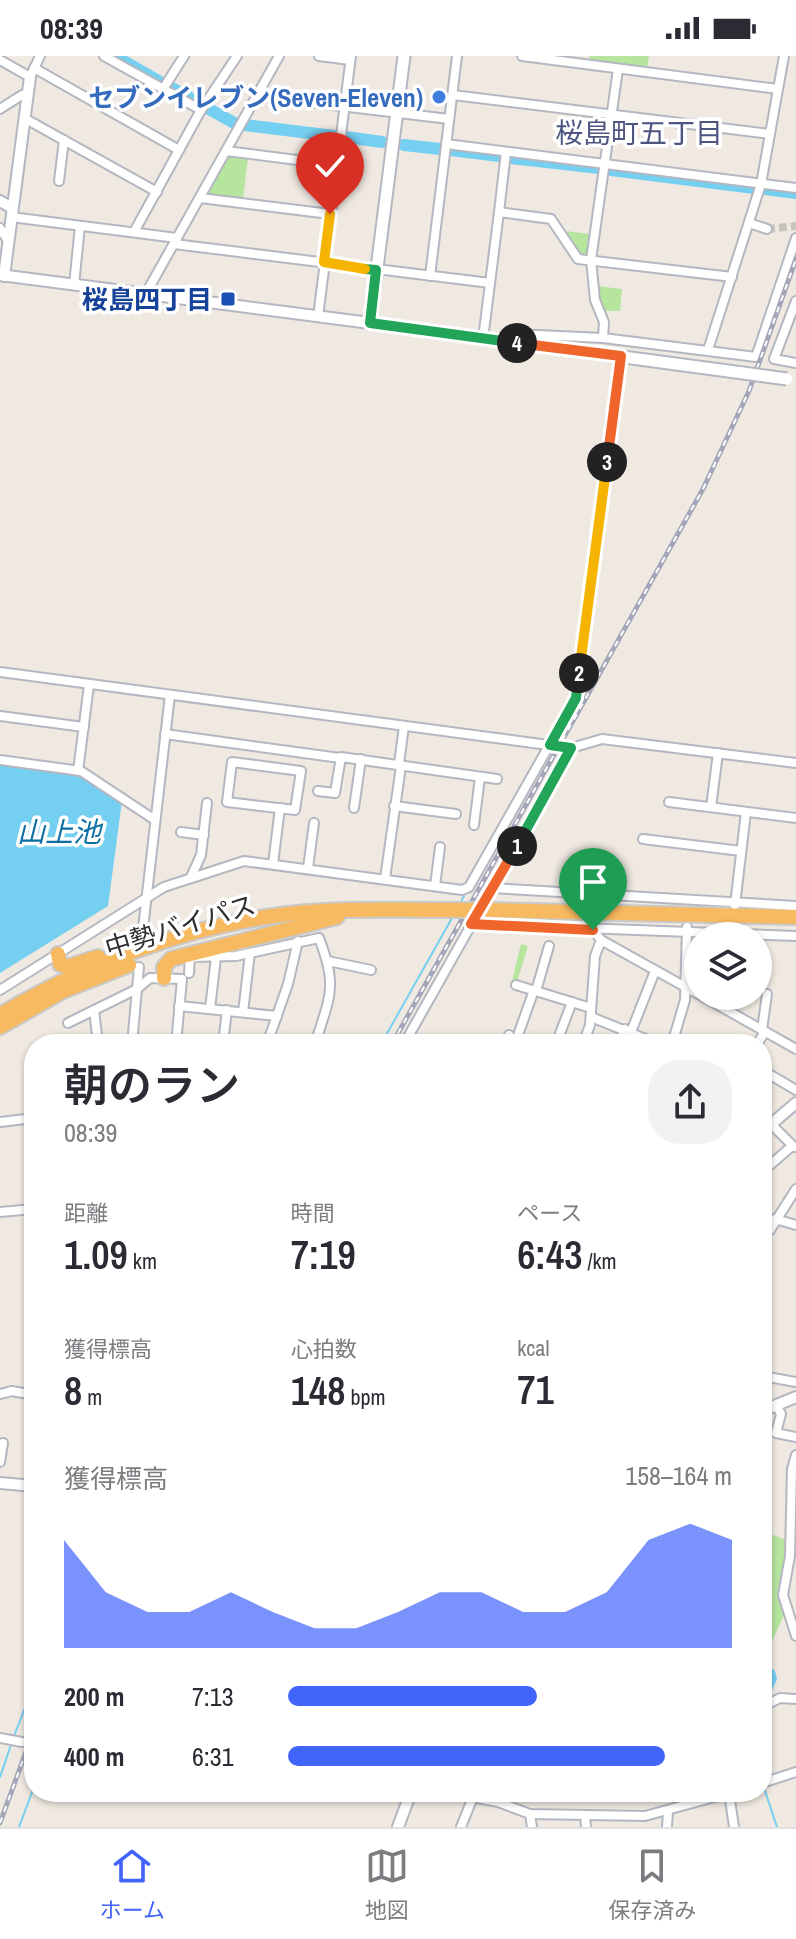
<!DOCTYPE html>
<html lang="ja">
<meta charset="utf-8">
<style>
:root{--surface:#fff;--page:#f2f2f3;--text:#2b2b33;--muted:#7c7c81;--line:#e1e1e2;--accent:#4264fb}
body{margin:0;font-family:"Archivo Narrow","Noto Sans JP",sans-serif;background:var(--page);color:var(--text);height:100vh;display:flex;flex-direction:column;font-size:30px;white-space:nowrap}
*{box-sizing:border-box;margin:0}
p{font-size:26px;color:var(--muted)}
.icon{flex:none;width:44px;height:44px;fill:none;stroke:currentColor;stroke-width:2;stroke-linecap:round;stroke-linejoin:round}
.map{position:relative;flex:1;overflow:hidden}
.panel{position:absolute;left:24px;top:978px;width:748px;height:768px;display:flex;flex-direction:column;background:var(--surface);border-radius:32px;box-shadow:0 2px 6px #0004}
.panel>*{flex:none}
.tools{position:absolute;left:684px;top:866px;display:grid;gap:16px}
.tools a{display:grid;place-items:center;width:88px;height:88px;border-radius:50%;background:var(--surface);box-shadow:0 2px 6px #0004;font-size:40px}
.pin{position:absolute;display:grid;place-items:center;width:68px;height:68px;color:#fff;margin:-82px -34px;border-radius:50% 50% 50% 0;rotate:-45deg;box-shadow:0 0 8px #0007}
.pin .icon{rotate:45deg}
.km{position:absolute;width:40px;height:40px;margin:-20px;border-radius:50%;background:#222;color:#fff;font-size:22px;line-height:40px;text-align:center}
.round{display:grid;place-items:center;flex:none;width:84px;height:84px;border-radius:32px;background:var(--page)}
.headline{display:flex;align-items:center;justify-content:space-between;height:136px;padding:0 40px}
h1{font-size:44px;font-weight:600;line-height:60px}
.figures{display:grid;grid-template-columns:repeat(3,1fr);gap:12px;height:136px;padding:8px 40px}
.figures div{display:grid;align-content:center}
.figures b{font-size:40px;font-weight:600}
.figures small{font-size:22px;font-weight:400}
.figures p{font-size:22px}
.chart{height:224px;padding:16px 40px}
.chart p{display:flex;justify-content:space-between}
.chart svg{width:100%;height:144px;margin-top:8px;fill:var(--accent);opacity:.7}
ul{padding:0 40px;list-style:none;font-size:26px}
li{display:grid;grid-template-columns:128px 96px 1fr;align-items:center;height:60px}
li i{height:20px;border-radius:10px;background:var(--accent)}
.status{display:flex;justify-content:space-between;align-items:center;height:56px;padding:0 40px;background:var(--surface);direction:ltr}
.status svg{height:22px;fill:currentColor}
.tab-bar{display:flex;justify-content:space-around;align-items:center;height:112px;border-top:2px solid var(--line);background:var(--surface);font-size:22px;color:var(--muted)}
.tab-bar a{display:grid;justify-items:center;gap:4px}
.tab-bar .on{color:var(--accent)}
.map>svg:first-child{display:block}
.green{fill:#b6e59e}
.water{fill:#75cff0}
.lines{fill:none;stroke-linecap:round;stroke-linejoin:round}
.stream{stroke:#75cff0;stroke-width:2}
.river{stroke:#75cff0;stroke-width:12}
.minor-tunnel{stroke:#c8c4bd;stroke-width:8;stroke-dasharray:8 4;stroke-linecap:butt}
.minor-casing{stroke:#b4b7c1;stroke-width:12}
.tertiary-casing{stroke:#b4b7c1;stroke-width:14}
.secondary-casing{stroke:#b4b7c1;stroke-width:15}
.trunk-casing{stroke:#c9c9c9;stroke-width:18}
.minor{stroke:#fff;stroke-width:8}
.tertiary{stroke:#fff;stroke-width:10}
.secondary{stroke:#fff;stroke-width:11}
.trunk{stroke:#f8ba60;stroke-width:14}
.rail-casing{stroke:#a3a6b8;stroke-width:5}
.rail{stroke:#fff;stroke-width:2;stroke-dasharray:6;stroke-linecap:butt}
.secondary-bridge-casing{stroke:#b4b7c1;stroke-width:15;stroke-linecap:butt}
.trunk-bridge-casing{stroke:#c9c9c9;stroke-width:18;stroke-linecap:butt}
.secondary-bridge{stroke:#fff;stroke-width:11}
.trunk-bridge{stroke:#f8ba60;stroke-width:14}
.split-1-casing{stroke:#fff;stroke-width:16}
.split-2-casing{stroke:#fff;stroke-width:16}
.split-3-casing{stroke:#fff;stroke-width:16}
.split-4-casing{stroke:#fff;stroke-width:16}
.split-5-casing{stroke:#fff;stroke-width:16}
.split-6-casing{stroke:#fff;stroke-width:16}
.split-1{stroke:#f0652b;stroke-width:10}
.split-2{stroke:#22a559;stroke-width:10}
.split-3{stroke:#f5b400;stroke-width:10}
.split-4{stroke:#f0652b;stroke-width:10}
.split-5{stroke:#22a559;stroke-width:10}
.split-6{stroke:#f5b400;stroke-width:10}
.shop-dot{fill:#3f7fe0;stroke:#fff;stroke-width:3}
.transit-dot{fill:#1a4fb4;stroke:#fff;stroke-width:3}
.labels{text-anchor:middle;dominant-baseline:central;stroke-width:7;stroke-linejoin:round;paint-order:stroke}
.shop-label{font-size:26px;font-weight:bold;fill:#366cbe;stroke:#fff;text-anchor:end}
.transit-label{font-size:26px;font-weight:bold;fill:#164399;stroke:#fff;text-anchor:end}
.street-label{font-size:26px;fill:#2e2e2e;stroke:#fff}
.neighbourhood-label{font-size:28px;fill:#4d5680;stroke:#fff}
.water-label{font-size:28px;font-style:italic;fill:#0d6fa3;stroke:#fff}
</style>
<div class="status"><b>08:39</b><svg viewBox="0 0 49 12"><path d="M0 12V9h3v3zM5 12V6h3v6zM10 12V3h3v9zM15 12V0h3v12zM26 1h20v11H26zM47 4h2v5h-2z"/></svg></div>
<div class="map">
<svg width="796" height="1771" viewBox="0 0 796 1771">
<rect width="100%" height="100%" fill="#efe9e1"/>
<g class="green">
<path d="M590,0H649L647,13L589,6Z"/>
<path d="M227,99L248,101L243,144L206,139Z"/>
<path d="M565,175L591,178L586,200L573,195Z"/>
<path d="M596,230L622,233L620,255H604Z"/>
<path d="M521,888L528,890L517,926L512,925Z"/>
<path d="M762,1475L784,1483L789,1490L785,1557L766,1598L762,1599Z"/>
</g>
<g class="water">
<path d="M0,708L81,719L122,745L108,850L0,917Z"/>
<path d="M762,1603L775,1615L777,1623L770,1639L762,1640Z"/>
</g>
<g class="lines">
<g class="stream">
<path d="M459,849L464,840"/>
<path d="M381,988L452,862"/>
<path d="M14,1680L34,1629"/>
<path d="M0,1721L12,1686"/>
<path d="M764,1732L777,1771"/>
<path d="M19,1771L34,1731"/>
</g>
<g class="river">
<path d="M115,0L160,26"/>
<path d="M170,31L199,47"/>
<path d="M209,53L236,68"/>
<path d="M245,69L334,80"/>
<path d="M346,81L382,86"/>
<path d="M404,89L440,93"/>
<path d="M451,94L499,100"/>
<path d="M511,102L599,112"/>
<path d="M611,114L754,132"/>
<path d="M765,133L796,137"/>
</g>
<g class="minor-tunnel">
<path d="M767,173L796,170"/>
<path d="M22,1686L34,1688"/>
</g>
<g class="minor-casing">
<g id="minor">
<path d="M104,0L201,54"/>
<path d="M319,0L350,4"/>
<path d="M522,0L778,33"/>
<path d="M0,4L30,21L40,0"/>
<path d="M34,12L179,94"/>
<path d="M163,33L184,0"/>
<path d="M453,39L770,78"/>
<path d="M257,40L449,63"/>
<path d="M0,53L22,39"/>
<path d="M24,62L157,136"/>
<path d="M446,88L796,132"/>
<path d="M226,95L336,109"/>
<path d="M59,125L64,84"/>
<path d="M200,142L330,158"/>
<path d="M499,156L506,96"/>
<path d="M11,161L177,182"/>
<path d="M749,167L767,173"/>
<path d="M0,172L8,185"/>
<path d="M134,176L201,54L237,0"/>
<path d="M174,188L490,227"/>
<path d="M430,220L457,0"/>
<path d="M74,229L80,170"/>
<path d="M145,239L279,0"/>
<path d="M796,245L774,303L796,307"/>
<path d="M318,261L351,0"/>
<path d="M603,282L604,266L595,244L591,204L618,13"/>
<path d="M483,283L499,156L551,163L578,203L732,221"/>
<path d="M507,286L515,278L603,282L756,301L796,182"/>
<path d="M708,294L761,128L784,0"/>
<path d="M0,616L571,692L602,683L796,707"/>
<path d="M0,660L84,671"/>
<path d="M165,678L340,702"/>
<path d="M0,704L81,715L155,764"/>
<path d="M232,706L301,715L295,754L227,746Z"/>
<path d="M399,708L404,670"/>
<path d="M78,715L89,629"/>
<path d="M318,735L335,737L341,701L497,723"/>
<path d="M669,746L796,762"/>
<path d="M394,750L456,758"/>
<path d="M711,751L718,697"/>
<path d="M354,752L361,703"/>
<path d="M474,769L480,721"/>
<path d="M181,776L204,779"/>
<path d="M643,783L741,795"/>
<path d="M273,808L280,752"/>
<path d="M308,812L314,767"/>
<path d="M191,821L201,799L207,747"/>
<path d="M385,823L401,710"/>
<path d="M435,830L440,791"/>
<path d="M492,832L796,850"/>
<path d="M735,849L746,756"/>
<path d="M471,868L796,880"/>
<path d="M593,874L601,884L698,938"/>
<path d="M142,881L170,639"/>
<path d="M328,905L371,914"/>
<path d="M189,917L190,901L236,900L319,882C338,931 330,940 315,988"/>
<path d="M516,929L591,952"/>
<path d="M0,934L164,831L244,805L462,834L469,831L576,642L621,300"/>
<path d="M536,935L549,890"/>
<path d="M702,940L796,993"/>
<path d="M179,950L277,960"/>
<path d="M210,953L216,901"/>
<path d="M94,954L98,988"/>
<path d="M243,956L250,897"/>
<path d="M591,961L658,988"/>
<path d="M68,967L137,933L150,922L182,923L176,988"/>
<path d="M762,974L767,938"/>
<path d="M631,976L655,915"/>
<path d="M673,981L693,988"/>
<path d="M517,982L534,934"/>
<path d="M132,988L139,911"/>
<path d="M223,988L227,954"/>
<path d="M267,988L288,928L298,885"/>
<path d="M404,988L571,692"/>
<path d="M507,988L509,979"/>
<path d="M556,988L572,946"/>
<path d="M583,988L590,969L595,900L601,884"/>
<path d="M619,988L625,973"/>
<path d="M672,988L685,944L687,871"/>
<path d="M757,988L765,976"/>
<path d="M762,1014L796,1034"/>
<path d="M0,1066L34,1062"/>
<path d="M772,1069L794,1091"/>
<path d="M762,1116L792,1090"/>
<path d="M0,1156L34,1153"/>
<path d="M775,1163L796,1169"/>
<path d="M762,1175L770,1174L796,1133"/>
<path d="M762,1320L796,1326"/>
<path d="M0,1338L12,1335L34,1339"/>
<path d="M776,1349L781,1358L776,1377L796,1381"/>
<path d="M796,1399L792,1413L790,1500L783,1539L796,1580"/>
<path d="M0,1406L3,1387"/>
<path d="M762,1651L780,1642L796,1643"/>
<path d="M0,1682L22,1686"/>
<path d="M762,1727L796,1716"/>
<path d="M446,1736L498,1746L530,1758L645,1760L733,1736"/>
<path d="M729,1737L734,1771"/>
<path d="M530,1758L532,1771"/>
<path d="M585,1759L586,1771"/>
<path d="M461,1771L473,1741"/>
<path d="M667,1771L668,1755"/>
</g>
</g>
<g class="tertiary-casing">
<g id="tertiary">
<path d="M0,145L12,152"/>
<path d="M0,219L370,267"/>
<path d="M4,220L30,21"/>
<path d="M762,1076L796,1047"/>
<path d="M762,1355L796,1341"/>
<path d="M0,1427L34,1430"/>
<path d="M398,1771L411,1736"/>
</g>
</g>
<g class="secondary-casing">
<path id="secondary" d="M404,0L370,267L743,317"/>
</g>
<g class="trunk-casing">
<g id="trunk">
<path d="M488,854L796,861"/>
<path d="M58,898L60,908L67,911L98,901"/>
<path d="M164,922V911L171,903L337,861"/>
<path d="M0,959C87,907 187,870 288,858C337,852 387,854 436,854"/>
<path d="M0,971L63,935L129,909"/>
</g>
</g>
<use href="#minor" class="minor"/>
<use href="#tertiary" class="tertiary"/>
<use href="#secondary" class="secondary"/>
<use href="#trunk" class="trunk"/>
<g class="rail-casing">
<g id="rail">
<path d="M392,988L703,433L749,335L796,203"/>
<path d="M0,1767L34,1674"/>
</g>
</g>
<use href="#rail" class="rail"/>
<g class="secondary-bridge-casing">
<path id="secondary-bridge" d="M743,317L787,323"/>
</g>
<g class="trunk-bridge-casing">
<path id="trunk-bridge" d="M436,854H488"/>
</g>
<use href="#secondary-bridge" class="secondary-bridge"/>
<use href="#trunk-bridge" class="trunk-bridge"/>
</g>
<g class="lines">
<g class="split-1-casing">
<path id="split-1" d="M517,790L471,868L593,874"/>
</g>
<g class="split-2-casing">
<path id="split-2" d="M517,790L571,692L550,689L576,642L579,617"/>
</g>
<g class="split-3-casing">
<path id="split-3" d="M579,617L607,406"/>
</g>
<g class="split-4-casing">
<path id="split-4" d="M517,287L621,300L607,406"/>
</g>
<g class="split-5-casing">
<path id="split-5" d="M365,213L376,214L370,267L517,287"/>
</g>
<g class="split-6-casing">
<path id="split-6" d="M330,158L324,206L365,213"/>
</g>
<use href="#split-1" class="split-1"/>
<use href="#split-2" class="split-2"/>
<use href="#split-3" class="split-3"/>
<use href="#split-4" class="split-4"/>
<use href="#split-5" class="split-5"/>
<use href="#split-6" class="split-6"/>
</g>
<circle class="shop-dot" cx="439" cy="41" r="8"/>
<rect class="transit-dot" x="220" y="235" width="16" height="16" rx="4"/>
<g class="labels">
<g class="shop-label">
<text x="423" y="41">セブンイレブン(Seven-Eleven)</text>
</g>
<g class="transit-label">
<text x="212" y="243">桜島四丁目</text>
</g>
<g class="street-label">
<text transform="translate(180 870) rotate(-17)">中勢バイパス</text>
</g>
<g class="neighbourhood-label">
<text x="639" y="77">桜島町五丁目</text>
</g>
<g class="water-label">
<text x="59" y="776">山上池</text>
</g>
</g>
</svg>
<div class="tools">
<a><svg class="icon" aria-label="layers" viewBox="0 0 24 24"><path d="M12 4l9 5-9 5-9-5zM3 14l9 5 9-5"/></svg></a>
</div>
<div class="pin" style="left:593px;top:874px;background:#1e9e55"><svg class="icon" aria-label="arrive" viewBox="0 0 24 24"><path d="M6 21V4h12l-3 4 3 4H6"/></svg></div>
<div class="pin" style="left:330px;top:158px;background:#d93025"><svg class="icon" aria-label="check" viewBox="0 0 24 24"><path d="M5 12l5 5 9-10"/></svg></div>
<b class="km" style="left:517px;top:790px">1</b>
<b class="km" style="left:579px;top:617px">2</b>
<b class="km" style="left:607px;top:406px">3</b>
<b class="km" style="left:517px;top:287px">4</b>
<section class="panel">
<div class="headline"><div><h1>朝のラン</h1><p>08:39</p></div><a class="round"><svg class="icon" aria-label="share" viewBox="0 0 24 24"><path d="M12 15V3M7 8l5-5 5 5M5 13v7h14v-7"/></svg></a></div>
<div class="figures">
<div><p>距離</p><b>1.09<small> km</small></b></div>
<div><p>時間</p><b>7:19</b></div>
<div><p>ペース</p><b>6:43<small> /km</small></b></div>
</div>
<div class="figures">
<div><p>獲得標高</p><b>8<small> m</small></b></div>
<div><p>心拍数</p><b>148<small> bpm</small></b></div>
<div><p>kcal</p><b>71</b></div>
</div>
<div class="chart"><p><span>獲得標高</span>158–164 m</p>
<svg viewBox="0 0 160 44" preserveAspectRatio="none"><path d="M0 44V11L10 27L20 33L30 33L40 27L50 33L60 38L70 38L80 33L90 27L100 27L110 33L120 33L130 27L140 11L150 6L160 11V44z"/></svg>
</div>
<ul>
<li><b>200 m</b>7:13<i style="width:56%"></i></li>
<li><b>400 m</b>6:31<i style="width:85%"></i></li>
</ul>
</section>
</div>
<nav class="tab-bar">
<a class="on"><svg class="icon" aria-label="home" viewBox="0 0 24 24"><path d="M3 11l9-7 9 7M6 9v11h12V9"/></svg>ホーム</a>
<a><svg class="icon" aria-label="map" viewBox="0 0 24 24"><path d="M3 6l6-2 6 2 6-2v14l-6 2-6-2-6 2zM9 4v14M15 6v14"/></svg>地図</a>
<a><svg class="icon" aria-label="saved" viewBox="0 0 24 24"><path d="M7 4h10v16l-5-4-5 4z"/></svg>保存済み</a>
</nav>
